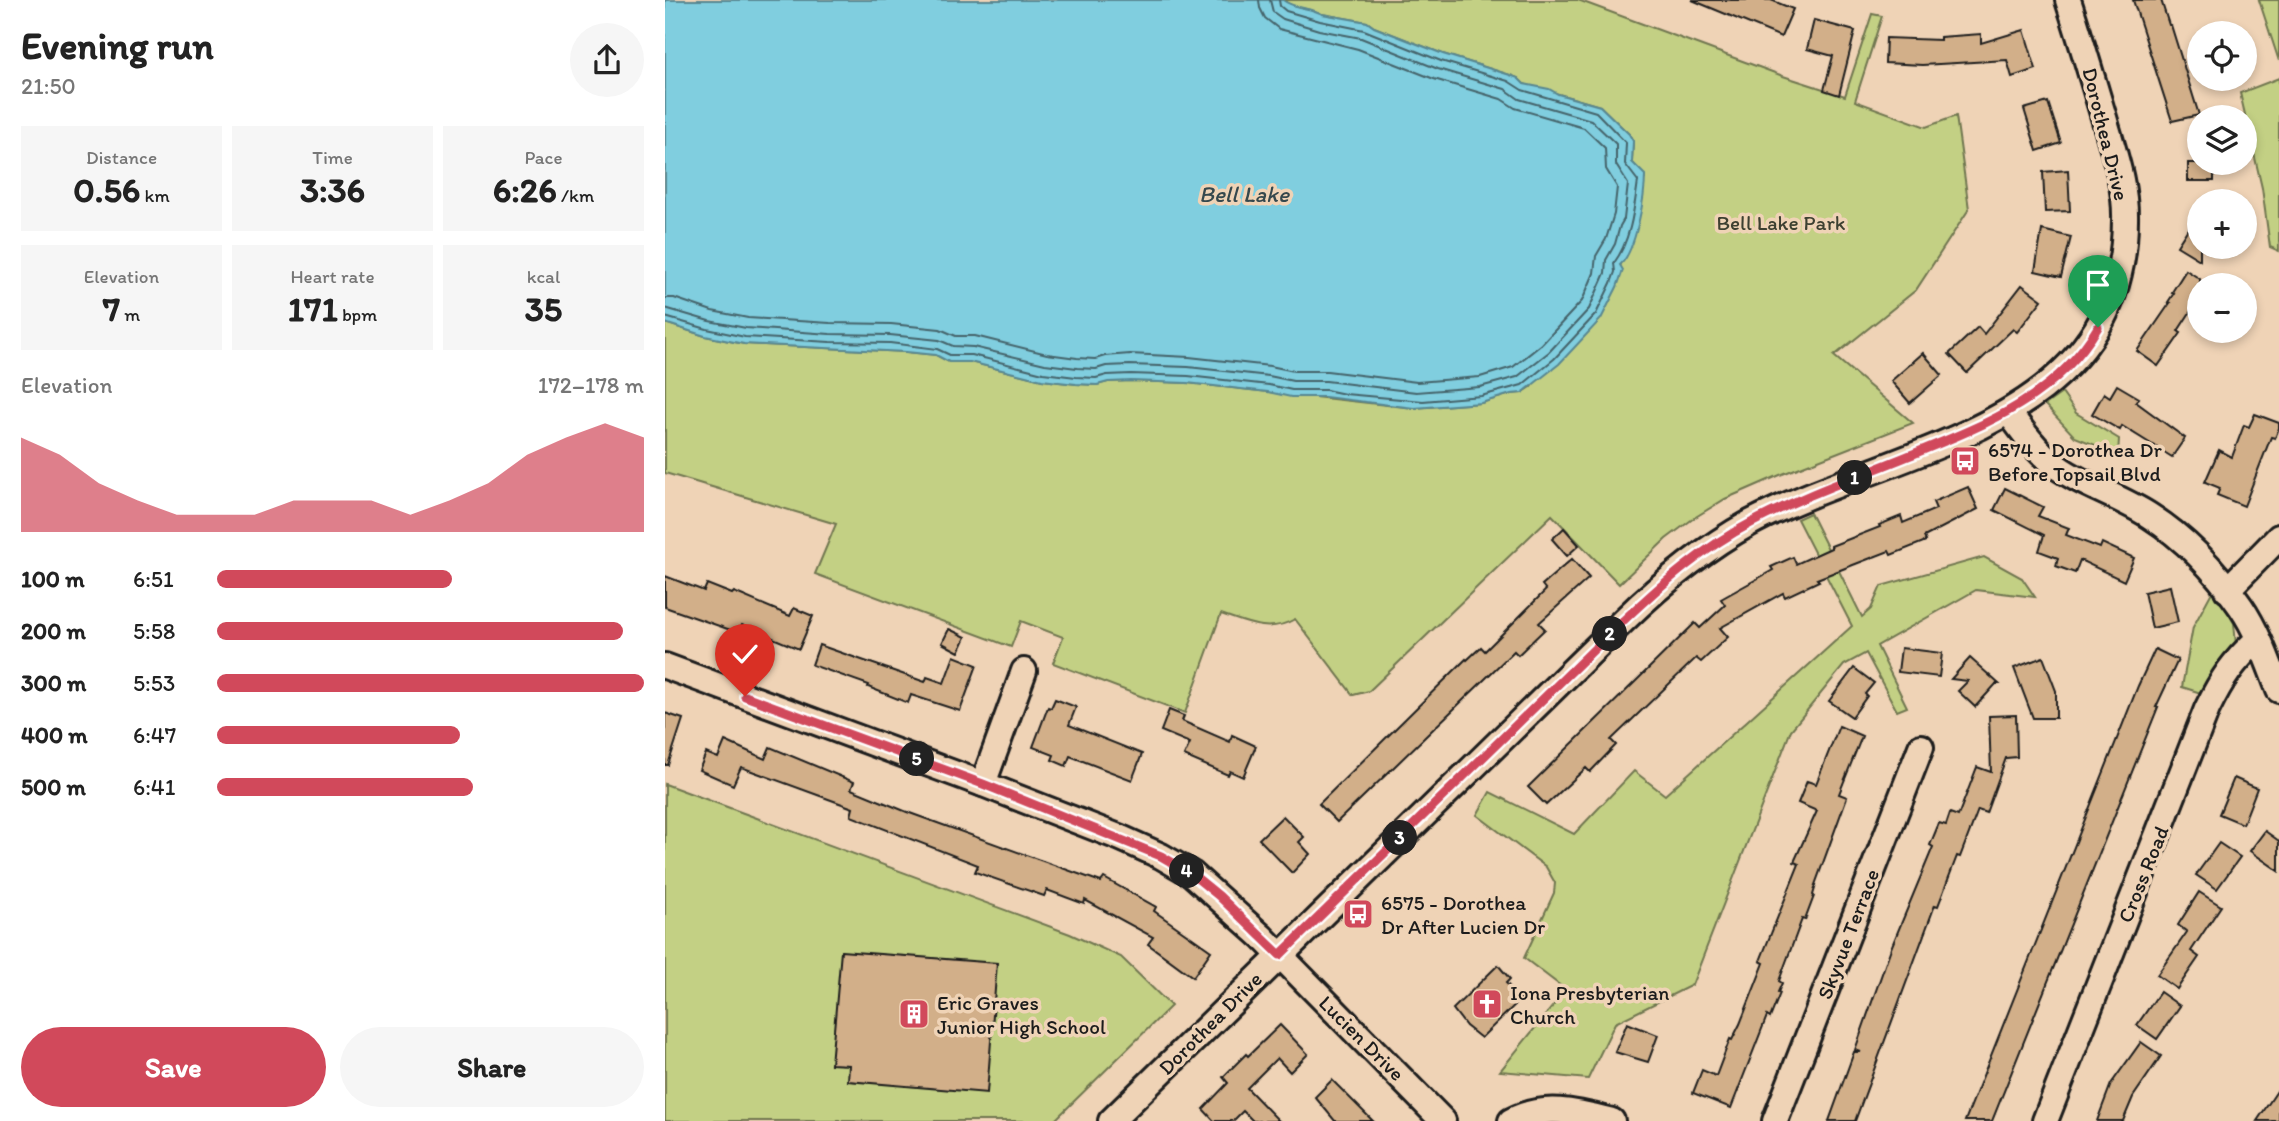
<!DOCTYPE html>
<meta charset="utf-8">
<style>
:root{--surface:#fff;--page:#f6f6f6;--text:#222;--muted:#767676;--accent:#d1495b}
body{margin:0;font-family:Itim,sans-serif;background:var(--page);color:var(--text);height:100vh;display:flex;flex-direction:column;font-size:26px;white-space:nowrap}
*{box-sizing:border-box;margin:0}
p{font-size:23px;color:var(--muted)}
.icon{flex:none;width:38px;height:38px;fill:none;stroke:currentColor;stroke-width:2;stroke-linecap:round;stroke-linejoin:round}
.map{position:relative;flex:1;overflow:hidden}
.panel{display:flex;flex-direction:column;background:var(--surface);width:665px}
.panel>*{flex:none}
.tools{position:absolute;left:1522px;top:21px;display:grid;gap:14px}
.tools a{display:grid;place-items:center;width:70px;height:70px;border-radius:50%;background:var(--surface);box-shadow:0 4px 10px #0003;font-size:35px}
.pin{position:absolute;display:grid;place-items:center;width:60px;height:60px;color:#fff;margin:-72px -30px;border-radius:50% 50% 50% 0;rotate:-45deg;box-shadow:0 0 7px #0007}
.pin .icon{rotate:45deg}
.km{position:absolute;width:35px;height:35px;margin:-18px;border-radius:50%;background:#222;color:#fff;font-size:19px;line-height:35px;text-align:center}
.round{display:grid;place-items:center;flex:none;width:74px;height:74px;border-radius:37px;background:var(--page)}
.overview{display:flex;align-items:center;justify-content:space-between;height:119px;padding:0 21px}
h1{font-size:38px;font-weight:700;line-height:52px}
.metrics{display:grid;grid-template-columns:repeat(3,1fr);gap:10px;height:119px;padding:7px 21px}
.metrics div{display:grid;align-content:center;border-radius:0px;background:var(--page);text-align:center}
.metrics b{font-size:35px;font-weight:700}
.metrics small{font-size:19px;font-weight:400}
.metrics p{font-size:19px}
.chart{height:196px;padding:14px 21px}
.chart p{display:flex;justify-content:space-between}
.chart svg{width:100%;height:126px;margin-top:7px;fill:var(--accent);opacity:.7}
.primary-button{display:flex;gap:14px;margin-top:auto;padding:14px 21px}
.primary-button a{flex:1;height:80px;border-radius:42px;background:var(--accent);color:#fff;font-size:28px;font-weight:700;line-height:80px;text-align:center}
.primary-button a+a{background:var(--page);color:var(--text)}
ul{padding:0 21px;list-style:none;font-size:23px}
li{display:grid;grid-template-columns:112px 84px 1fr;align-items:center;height:52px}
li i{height:18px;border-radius:9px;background:var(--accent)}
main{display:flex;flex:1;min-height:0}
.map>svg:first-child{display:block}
.green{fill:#c3d084;stroke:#707650;stroke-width:2}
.water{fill:#80cedf;stroke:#588791;stroke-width:2}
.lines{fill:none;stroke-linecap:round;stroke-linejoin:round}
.shore{stroke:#44636a;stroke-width:2}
.building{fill:#d2af89;stroke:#1c1c1c;stroke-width:2}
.minor-casing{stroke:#1c1c1c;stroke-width:30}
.minor{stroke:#efd3b6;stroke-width:24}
.route-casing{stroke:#fff;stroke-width:14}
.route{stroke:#d1495b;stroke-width:9}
.labels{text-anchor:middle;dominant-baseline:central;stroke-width:7;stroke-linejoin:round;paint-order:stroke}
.street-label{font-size:21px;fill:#1c1c1c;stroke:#efd3b6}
.park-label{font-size:21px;fill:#3d4031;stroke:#efd3b6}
.poi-label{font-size:21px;fill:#1c1c1c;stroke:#efd3b6;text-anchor:start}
.water-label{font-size:23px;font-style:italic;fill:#35484d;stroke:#efd3b6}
</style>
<main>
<section class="panel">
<div class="overview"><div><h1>Evening run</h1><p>21:50</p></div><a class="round"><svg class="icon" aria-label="share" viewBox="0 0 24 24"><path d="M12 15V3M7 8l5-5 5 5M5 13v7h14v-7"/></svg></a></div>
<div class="metrics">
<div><p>Distance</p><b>0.56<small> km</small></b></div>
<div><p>Time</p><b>3:36</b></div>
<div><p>Pace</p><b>6:26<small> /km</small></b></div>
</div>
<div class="metrics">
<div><p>Elevation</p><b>7<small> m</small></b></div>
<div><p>Heart rate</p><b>171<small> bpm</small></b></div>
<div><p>kcal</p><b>35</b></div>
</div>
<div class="chart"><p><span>Elevation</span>172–178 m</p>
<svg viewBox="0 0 160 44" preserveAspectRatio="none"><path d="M0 44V11L10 17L20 27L30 33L40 38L50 38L60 38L70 33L80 33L90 33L100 38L110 33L120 27L130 17L140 11L150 6L160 11V44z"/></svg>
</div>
<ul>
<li><b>100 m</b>6:51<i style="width:55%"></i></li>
<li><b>200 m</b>5:58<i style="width:95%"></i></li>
<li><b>300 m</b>5:53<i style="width:100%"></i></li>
<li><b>400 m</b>6:47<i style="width:57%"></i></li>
<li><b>500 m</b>6:41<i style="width:60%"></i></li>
</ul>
<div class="primary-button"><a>Save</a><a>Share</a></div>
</section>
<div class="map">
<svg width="1614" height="1121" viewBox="0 0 1614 1121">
<rect width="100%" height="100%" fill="#efd3b6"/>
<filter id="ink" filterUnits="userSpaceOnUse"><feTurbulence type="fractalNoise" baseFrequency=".0143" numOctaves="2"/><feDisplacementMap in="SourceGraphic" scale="14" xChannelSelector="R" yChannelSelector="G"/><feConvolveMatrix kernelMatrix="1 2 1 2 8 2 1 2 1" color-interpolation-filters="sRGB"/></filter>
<g filter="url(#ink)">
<g class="green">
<path d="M618,0H913L1118,76L1180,96L1207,14L1217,16L1190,101L1261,127L1291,116L1304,209L1251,290L1169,356L1248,423L1115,475L1060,499L1029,518L1001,539L954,584L887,515L704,691L688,695L630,619C604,634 582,623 556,614L520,713L388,663L398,637L356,621L346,647L150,574L171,524L0,473V323L40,336L79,344L241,352L271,355L284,362H305L377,380L411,384L432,385L443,382L466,381L522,383L749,408L816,403L846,394L857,393L866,387L955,267L980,177L967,162L968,141L964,134L935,106L859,84L853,78L845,75L778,54L709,27L702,22L657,14C645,7 629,10 618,0Z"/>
<path d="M1594,0H1614V61Z"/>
<path d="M1614,78V251L1605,247L1597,188L1575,93Z"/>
<path d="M1397,393L1411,413L1454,439L1453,454L1410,437L1380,405Z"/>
<path d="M1145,513L1197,617L1206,609L1216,586L1319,557L1357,578L1370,597L1311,590L1212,646L1242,707L1232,711L1201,653L1179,665L1126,730L1027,985L950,1023L923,1079L835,1071L901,990L859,958L889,893L890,883L881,867L812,815L825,792L909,834L969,771L1000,795L1187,626L1132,519Z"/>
<path d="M1549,588L1569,623L1571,645L1536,693L1517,687L1528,627Z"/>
<path d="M0,784L405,934L456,957L506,1006L389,1121H0Z"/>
</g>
<path class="water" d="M0,0H618C629,9 645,7 657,14L702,22L709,27L778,54L845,75L853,78L859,84L884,89L893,94L935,106L964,134L968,141L967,162L980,175C980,196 971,251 955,265L958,270L952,287L936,319L894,364L861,390L857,393L846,394L816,403L749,408L660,397H626L603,392L522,383L466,381L443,382L432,385L411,384L377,380L305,362H284L271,355L241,352L79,344L40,336L0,323Z"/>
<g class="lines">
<g class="shore">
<path d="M0,298H9L47,311L83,318L165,323L226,324L275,329L291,336H310L382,354L412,358L430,359L440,356L465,354L524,357L605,366L629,371H662L752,382L815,377L848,367L877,344L917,301L929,273L931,256L941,239L949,214L952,187L941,169L940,148L919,128L850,108L836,99L769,79L693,49L614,29L600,18L595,8L594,0"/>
<path d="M0,308L44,321L81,328L165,334L225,335L274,340L288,346L308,347L380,364L412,368L431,369L441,366L465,365L523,367L604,376L628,381H661L751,392L815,387L852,377L884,352L924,309L940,273L941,260L950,244L955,226L959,219L963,184L951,165V144L926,120L854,99L840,89L773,69L696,38L654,30L618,19L608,12L605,0"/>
<path d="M0,317L42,329L80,337L165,342L225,343L272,349L285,355H307L378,373L411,377L431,378L442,375L466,374L523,376L604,385L627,390H661L680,394L758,401L816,396L857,385L889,359L931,314L946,283L950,272L949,263C966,240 969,209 973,181L960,164L961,143L931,112L857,90L843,81L776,61L699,30L655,21L621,11L615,6L614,0"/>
</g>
</g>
<g class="building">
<path d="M1027,0H1106L1128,9L1116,37Z"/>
<path d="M1468,0H1496L1504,25H1506L1534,115L1507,121Z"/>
<path d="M1149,20L1190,31L1174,95L1159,90L1168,56L1142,49Z"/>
<path d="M1359,30L1371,69L1347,77L1342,60L1257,65L1220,63L1221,38L1275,40V37L1316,34V43Z"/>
<path d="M1383,102L1396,143L1372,151L1359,109Z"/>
<rect x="1523" y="163" width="26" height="18"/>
<path d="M1403,170L1405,211L1380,212L1378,172Z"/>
<path d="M1535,210V260L1512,246Z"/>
<path d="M1377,230L1406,237L1396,277L1370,271Z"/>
<path d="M1521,270L1535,279V297L1513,331L1516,333L1493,366L1472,351L1505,303L1503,302L1509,293L1507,292Z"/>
<path d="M1357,285L1377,300L1352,332L1348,329L1302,373L1284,354L1313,327L1319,334Z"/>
<path d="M1258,353L1277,375L1245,403L1226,381Z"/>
<path d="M1452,385L1474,398L1471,402L1520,438L1507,457L1457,426L1455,430L1427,414L1439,393L1445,397Z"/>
<path d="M1590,414L1614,423V428L1610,438L1606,437L1579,506L1552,495L1555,488L1540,482L1554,450L1567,457L1579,425L1584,427Z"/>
<path d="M1303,487L1313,509L1259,537L1261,541L1226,555L1224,551L1152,579L1154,581L1120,597L1118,593L1055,628L1063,637L1036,662L1031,658L946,740L951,745L925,772L921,768L881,805L863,787L1030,623L1035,628L1060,605L1056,599L1108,570L1106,567L1128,557L1131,564L1166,548V546L1215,527L1214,525L1236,516L1238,523L1271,509L1268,502Z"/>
<path d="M1340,488L1378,507L1373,516L1404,528L1401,535L1435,548L1437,543L1469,558L1459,581L1415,560L1410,573L1391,566L1393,558L1374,551L1379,535L1329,510Z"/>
<path d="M899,528L914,545L902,556L887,539Z"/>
<path d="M907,559L924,578L874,623L880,629L853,655L849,651L672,822L654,804L801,659L802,660L816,647L820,651L881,590L877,585Z"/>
<path d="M0,576L39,591L42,584L67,594L69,592L125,616L129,608L148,616L134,649L77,625L74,633L0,607Z"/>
<path d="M1505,586L1513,622L1487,628L1479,592Z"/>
<path d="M284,629L301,637L294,652L277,643Z"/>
<path d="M154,645L260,682L262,677L279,683L289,656L312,665L295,711L246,695L243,703L203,687L204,685L147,665Z"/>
<path d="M1236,648L1277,653L1274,677L1233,672Z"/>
<path d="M1490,649L1513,660L1491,707H1493L1327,1121H1300L1473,686Z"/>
<path d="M1378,657L1391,691V718H1368L1349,668Z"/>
<path d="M1305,658L1334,684H1331L1310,707L1293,691L1303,681L1286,679Z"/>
<path d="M1189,668L1209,683L1200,694L1202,696L1187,717L1164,701Z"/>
<path d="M390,699L411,707L404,725L477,754L467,780L405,756L401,766L387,760L389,755L368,747L383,707L386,708Z"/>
<path d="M504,710L519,716L517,721L565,742L567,735L591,746L578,777L565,771L563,775L519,756L525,743L496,731Z"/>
<path d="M0,713L18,719L3,765H0Z"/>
<path d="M1351,715L1352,757L1341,758L1321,813L1313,810L1295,857L1292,856L1273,906L1270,905L1190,1121H1164L1189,1052H1196L1190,1050L1226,948L1268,847L1265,845L1274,823L1281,825L1285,813L1293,816L1312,767L1326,772L1324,716Z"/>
<path d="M1174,726L1197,736L1174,794L1182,797L1150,885H1151L1148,895L1149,896L1140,920L1137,919L1114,981L1117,983L1113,992L1115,993L1105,1018L1102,1016L1066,1108L1028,1093L1037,1070L1051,1076L1065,1039L1067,1040L1075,1024L1099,963L1095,961L1134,864L1129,862L1152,811L1133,803L1142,781L1151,784Z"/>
<path d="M60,741L100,759L105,747L189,782L186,789L242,812L436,882L439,878L491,907L489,911L546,951L528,977L483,944L488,937L420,900L419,904L382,890L379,896L310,872L313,865L186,816L188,808L76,767L68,785L34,770L41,753L53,758Z"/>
<path d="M1569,778L1592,788L1578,824L1554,814Z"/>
<path d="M618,816L639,837L634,842L645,854L627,873L594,839Z"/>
<path d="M1600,831L1614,841V871L1585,851Z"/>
<path d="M1554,843L1575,857L1552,889L1531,875Z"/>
<path d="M1534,892L1556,906L1526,951L1534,957L1512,989L1492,975L1522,932L1513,925Z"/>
<path d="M176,951L332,963L322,1093L183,1081L184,1065L166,1064Z"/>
<path d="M833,965L845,979L841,983L856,999L816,1038L801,1026L788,1009Z"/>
<path d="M1495,992L1515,1006L1492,1039L1472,1025Z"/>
<path d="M962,1023L993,1035L983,1062L950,1052Z"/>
<path d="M615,1025L643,1054L625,1072L612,1058L582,1088L614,1121H588L578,1111L568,1121H549L538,1109L563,1083L558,1077L581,1054L583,1056Z"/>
<path d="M1476,1042L1496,1056L1468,1097L1458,1121H1432L1446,1084Z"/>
<path d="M667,1080L708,1121H670L650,1097Z"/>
<path d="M1614,1088V1121H1592Z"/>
</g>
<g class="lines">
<g class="minor-casing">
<g id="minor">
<path d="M1344,413C1357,430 1369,448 1386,462C1411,483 1455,496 1485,516C1521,539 1551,571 1576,607C1593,632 1603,662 1614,690"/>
<path d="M1562,590L1614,537"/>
<path d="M0,666L318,784L456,838L496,856L527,874L597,937L778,1121"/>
<path d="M318,784L359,671"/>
<path d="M446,1121L959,620C997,583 1038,549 1085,523C1227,447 1459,429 1460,220C1461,186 1449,153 1440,121C1428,81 1416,40 1403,0"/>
<path d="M846,1121C879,1103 912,1112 947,1121"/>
<path d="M1110,1121L1256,747"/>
<path d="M1380,1121L1542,709C1557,678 1568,662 1593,639"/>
</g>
</g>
<use href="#minor" class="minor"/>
</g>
</g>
<g class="lines" filter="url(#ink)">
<g class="route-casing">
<path id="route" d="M80,696L318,784L496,856L527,874L554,896L615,955L959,620C998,583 1038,548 1086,523C1139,495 1197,475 1253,452C1323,424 1393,395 1433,327"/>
</g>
<use href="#route" class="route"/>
</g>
<defs>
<g id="bus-square" transform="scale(1.575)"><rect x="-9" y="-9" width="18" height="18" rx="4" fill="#d1495b" stroke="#efd3b6"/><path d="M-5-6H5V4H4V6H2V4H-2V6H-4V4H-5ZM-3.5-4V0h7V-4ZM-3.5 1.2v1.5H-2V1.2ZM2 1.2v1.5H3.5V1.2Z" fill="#fff"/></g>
<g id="church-square" transform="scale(1.575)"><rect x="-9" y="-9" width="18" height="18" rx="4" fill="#d1495b" stroke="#efd3b6"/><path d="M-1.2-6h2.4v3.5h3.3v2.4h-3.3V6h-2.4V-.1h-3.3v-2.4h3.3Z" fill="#fff"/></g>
<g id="building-square" transform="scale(1.575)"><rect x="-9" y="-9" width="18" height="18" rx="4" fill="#d1495b" stroke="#efd3b6"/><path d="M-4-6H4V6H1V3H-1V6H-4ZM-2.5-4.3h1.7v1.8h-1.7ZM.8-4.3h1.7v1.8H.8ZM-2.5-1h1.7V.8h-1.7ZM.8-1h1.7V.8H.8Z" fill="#fff"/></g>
</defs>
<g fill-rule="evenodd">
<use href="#bus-square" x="1300" y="461"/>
<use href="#bus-square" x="693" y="914"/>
<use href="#church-square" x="822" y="1004"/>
<use href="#building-square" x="249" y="1014"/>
</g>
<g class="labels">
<g class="street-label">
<text transform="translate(1441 134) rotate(76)">Dorothea Drive</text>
<text transform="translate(1478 874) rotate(-68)">Cross Road</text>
<text transform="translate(1183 934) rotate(-69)">Skyvue Terrace</text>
<text transform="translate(545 1023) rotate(-45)">Dorothea Drive</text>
<text transform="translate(697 1038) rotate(45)">Lucien Drive</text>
</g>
<g class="park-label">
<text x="1116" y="222">Bell Lake Park</text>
</g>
<g class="poi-label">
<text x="1323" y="449">6574 - Dorothea Dr<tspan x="1323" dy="24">Before Topsail Blvd</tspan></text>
<text x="716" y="902">6575 - Dorothea<tspan x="716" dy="24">Dr After Lucien Dr</tspan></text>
<text x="845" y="992">Iona Presbyterian<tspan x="845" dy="24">Church</tspan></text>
<text x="272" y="1002">Eric Graves<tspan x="272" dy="24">Junior High School</tspan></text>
</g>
<g class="water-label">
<text x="579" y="194">Bell Lake</text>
</g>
</g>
</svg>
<div class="tools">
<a><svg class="icon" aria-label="locate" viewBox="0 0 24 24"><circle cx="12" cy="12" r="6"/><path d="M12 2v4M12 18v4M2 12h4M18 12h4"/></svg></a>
<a><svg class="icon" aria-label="layers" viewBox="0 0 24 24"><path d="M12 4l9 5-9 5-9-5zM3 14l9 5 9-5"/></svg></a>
<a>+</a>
<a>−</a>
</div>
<div class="pin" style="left:1433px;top:327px;background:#1e9e55"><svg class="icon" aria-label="arrive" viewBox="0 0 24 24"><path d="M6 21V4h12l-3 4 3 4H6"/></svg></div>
<div class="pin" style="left:80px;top:696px;background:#d93025"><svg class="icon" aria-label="check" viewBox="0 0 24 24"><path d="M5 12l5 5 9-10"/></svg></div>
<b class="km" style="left:1190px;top:478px">1</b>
<b class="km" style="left:945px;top:634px">2</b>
<b class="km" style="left:735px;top:838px">3</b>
<b class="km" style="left:522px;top:871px">4</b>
<b class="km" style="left:252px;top:759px">5</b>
</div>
</main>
